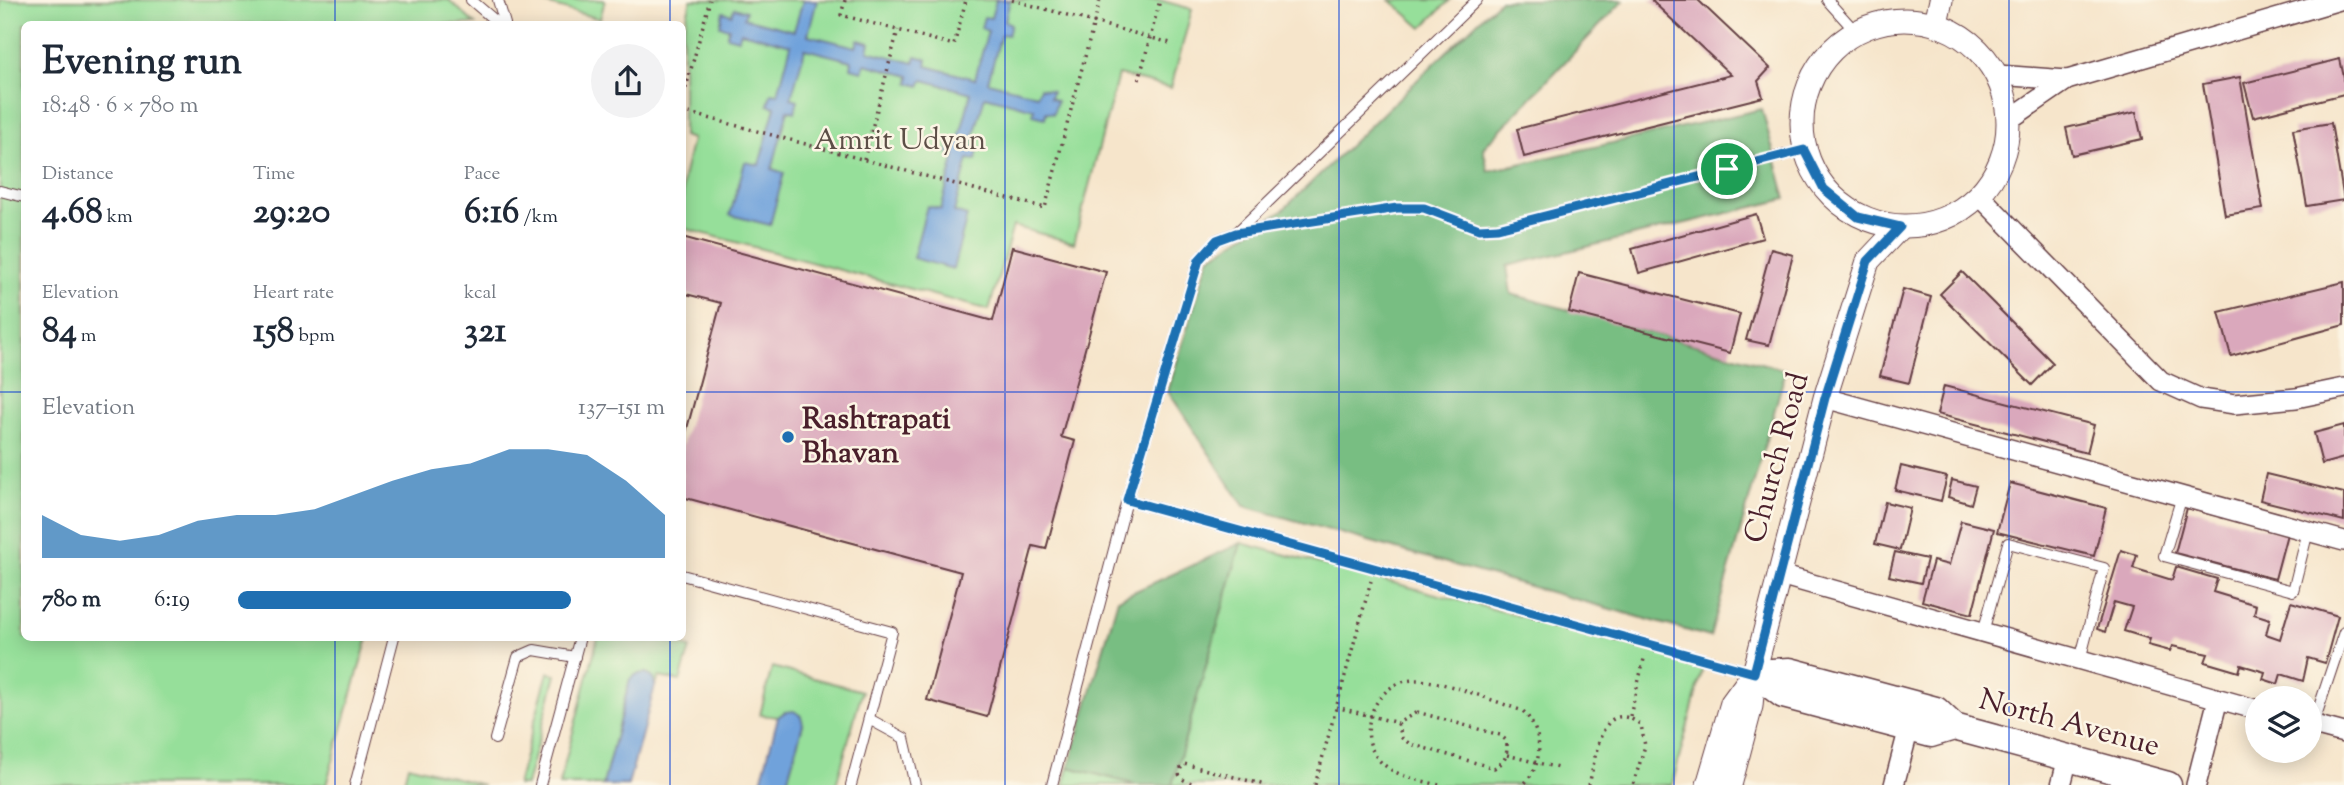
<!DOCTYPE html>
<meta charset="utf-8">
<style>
:root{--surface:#fff;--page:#f2f2f3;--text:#1f2937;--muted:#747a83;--accent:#1f6fb2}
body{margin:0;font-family:"Sorts Mill Goudy",serif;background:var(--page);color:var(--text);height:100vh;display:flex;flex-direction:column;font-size:26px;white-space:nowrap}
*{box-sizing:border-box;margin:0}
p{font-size:23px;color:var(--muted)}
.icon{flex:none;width:38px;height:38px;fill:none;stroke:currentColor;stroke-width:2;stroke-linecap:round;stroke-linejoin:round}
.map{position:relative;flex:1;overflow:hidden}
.side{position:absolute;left:21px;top:21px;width:665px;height:620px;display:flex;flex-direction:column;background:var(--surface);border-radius:10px;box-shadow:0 4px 18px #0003}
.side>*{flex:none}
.controls{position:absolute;left:2245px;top:686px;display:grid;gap:14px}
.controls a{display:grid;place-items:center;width:77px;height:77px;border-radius:50%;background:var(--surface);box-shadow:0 4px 18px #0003;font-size:35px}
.pin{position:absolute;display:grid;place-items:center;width:60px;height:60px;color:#fff;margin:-30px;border:4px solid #fff;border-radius:50%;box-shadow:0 2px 7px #0007}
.round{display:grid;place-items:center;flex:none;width:74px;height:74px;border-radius:37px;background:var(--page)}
.headline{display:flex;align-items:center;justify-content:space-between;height:119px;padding:0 21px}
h1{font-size:38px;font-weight:700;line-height:52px}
.stats{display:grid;grid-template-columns:repeat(3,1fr);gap:10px;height:119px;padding:7px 21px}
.stats div{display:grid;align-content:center}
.stats b{font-size:35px;font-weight:700}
.stats small{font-size:19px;font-weight:400}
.stats p{font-size:19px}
.chart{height:196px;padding:14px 21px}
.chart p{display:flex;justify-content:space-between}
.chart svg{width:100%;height:126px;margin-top:7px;fill:var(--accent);opacity:.7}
ul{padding:0 21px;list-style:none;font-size:23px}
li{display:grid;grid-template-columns:112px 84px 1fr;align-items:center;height:52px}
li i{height:18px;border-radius:9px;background:var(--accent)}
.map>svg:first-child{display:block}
.green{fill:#96df9a;stroke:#707f62;stroke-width:2}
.forest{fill:#78be82;stroke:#616e56;stroke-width:2}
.water{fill:#6fa2db;stroke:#5c6083;stroke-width:2}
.building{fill:#daa8bc}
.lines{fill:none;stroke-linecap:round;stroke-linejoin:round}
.service-casing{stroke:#643d43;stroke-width:12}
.minor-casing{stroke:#643d43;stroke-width:22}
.tertiary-casing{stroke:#643d43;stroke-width:25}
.secondary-casing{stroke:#643d43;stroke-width:29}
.path{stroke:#643d43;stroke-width:3.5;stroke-dasharray:2 5;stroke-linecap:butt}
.service{stroke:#fff;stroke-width:10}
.minor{stroke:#fff;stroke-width:19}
.tertiary{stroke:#fff;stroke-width:23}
.secondary{stroke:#fff;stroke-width:26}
.route-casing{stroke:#fff;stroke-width:14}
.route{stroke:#1f6fb2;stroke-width:9}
.grid{fill:none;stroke:#1d4ed8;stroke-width:2;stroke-opacity:0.55}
.poi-dot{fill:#1f6fb2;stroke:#fcf5e5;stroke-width:2.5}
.labels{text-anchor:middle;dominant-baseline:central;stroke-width:5;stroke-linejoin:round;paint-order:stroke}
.park-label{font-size:30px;fill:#5d4f47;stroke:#fcf5e5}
.poi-label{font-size:30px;font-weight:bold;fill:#4a1f2b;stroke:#fcf5e5;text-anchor:start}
.street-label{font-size:30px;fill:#4a1f2b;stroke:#fcf5e5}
</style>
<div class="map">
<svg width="2344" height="785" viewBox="0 0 2344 785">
<rect width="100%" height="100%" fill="#fcf5e5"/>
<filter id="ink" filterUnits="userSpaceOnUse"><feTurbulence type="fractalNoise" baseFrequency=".0143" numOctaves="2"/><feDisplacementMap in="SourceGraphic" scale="14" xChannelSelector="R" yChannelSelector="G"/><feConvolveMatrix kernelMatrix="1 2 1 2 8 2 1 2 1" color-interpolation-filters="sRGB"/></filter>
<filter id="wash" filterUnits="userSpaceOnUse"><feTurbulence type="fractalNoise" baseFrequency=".00686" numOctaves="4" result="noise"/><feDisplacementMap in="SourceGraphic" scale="28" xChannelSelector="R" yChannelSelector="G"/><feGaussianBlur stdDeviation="1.57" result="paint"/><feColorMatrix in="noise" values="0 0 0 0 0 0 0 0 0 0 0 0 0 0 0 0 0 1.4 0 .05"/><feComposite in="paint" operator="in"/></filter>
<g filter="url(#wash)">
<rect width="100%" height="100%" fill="#f6e5cb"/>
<g class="green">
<path d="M0,0H449L475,24H24V637H368L326,785H0Z"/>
<path d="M532,0H605L600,19Z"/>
<path d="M691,0H1159L1192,9L1171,88L1118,75L1074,243L1013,226L989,310L683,228V178L692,139L683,136V32Z"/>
<path d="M1390,0H1450L1422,28Z"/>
<path d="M1241,543L1704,664L1672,785H1172Z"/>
<path d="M598,637H647L690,648L680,681L659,677L655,686L654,679H630L603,785H559Z"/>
<path d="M772,667L862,691L836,785H786L803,724L785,712L778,717L760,715Z"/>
<path d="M548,672L556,675L526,785H517Z"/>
<path d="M408,765L483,785H403Z"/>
<path d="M1069,767L1137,785H1064Z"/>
</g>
<g class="forest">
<path d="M1500,0H1624L1483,148L1488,171L1762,109L1786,199L1507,266L1511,294L1786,370L1710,637L1244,506L1168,391L1209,258L1284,209Z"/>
<path d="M1241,543L1172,785H1137L1069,767L1118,599Z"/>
</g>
<g class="water">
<path d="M803,0H817L808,35L856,47L858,40L870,43L868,51L914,63L916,56L927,59L926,66L975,79L988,31L981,28L984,17L991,18L996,0H1010L1005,21L1011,24L1008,35L1001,34L988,82L1037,95L1040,88L1052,91L1050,98L1057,101L1053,114L1046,112L1045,118L1033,115L1034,109L985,96L971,146L978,148L976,160L968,159L954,212L967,216L953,269L913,258L927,206L941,209L955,155L948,153L951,141L958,143L971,93L923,80L920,86L909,83L910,76L865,64L862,71L851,68L852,61L805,49L791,98L798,100L795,112L788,110L772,169L784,173L770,225L730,215L745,162L759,165L775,107L768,105L771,93L778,94L791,45L741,32L738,39L727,36L729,28L720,26L723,12L732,15L734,8L746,11L744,18L794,31Z"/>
<path d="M647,673L654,679L655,686L628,785H603L630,679L637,674Z"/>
<path d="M794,711L801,716L803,724L786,785H760L778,717L785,712Z"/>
</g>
<g id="blocks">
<g class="building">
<path d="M1651,0H1698L1770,68L1758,81L1763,97L1524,157L1517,129L1731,75Z"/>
<path d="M2340,59L2344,77V94L2253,117L2244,83Z"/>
<path d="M2240,77L2263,209L2225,215L2203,84Z"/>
<path d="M2136,112L2142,139L2072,155L2066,128Z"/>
<path d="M2331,123L2344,200L2307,206L2293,129Z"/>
<path d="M1756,214L1763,238L1639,273L1632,249Z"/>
<path d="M682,237L993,321L1012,247L1106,272L1061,437L1075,441L1046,549L1033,546L987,717L927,700L961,572L682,497V447L721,303L682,293Z"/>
<path d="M1771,249L1793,255L1769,345L1746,340Z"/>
<path d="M1962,272L2053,363L2032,385L1940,294Z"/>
<path d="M1579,273L1740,314L1730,353L1569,312Z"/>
<path d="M2344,282V325L2231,356L2219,312Z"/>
<path d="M1903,289L1931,297L1909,383L1880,376Z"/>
<path d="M1944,386L2094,425L2087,453L1937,414Z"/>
<path d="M2344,425V458L2322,464L2314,433Z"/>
<path d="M1901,466L1947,477L1941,501L1895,490Z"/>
<path d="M2266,474L2344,493V521L2260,500Z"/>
<path d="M1952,480L1976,486L1971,504L1948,497Z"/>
<path d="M2010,483L2106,508L2094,556L1997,532Z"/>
<path d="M1885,502L1910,508L1900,550L1875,544Z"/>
<path d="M2187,508L2287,534L2275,579L2175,553Z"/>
<path d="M1961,521L1994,529L1972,614L1922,601L1933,561L1949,565Z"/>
<path d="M2121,550L2137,555L2133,568L2172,580L2176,567L2217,579L2213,592L2256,605L2254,614L2270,619L2266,634L2280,639L2291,602L2338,616L2325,663L2308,658L2303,681L2281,674L2278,684L2263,679L2265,672L2241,665L2239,672L2205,662L2208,654L2172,646L2170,651L2148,645L2150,639L2124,631L2132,607L2114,602L2105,632L2097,629Z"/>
<path d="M1895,552L1927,559L1921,583L1889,576Z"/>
</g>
</g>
</g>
<g filter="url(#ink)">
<use href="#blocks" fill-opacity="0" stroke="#643d43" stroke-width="2"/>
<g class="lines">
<g class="service-casing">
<g id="service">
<path d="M471,0L499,24"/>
<path d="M498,0L505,24"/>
<path d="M1827,0L1855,31"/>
<path d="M0,191L24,197"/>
<path d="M1236,233L1397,208H1424L1480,229L1498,228L1804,150"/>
<path d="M2182,496L2164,556L2293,591L2308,531"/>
<path d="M1127,500L1754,673"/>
<path d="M682,575L892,632L851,785"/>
<path d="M1983,632L2008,543L2104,568L2080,660"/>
<path d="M869,719L904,738L915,785"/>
<path d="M2313,725L2344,632"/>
<path d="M495,739L518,657L534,650L575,657"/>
<path d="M355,785L394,637"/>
<path d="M540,785L580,637"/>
<path d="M1052,785L1127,500L1199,260L1217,240L1236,233L1477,0"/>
</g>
</g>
<g class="minor-casing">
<g id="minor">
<path d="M1998,75L2067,80"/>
<path d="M2010,119L2067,80L2340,0"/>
<path d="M1980,196L2161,381L2201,399L2235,404L2296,398L2344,388"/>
<path d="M1825,398L2344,541"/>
<path d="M1780,575L2258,710"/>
<path d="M2310,724L2344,733"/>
<path d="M1894,785L1909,728"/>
<path d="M2061,785L2068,758"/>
<path d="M2196,785L2218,699"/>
</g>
</g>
<g class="tertiary-casing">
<g id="tertiary">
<circle cx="1905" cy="123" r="103"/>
<path d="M1936,23L1941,0"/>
<path d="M1708,785L1732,703L1754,673"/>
<path d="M1730,785L1751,706L1754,673L1825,398L1868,261L1900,227"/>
</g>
</g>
<g class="secondary-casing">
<g id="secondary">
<path d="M1754,673L1790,671L1936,710L1954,727L2168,785"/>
<path d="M1754,673L1783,695L1931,734L1954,727"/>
</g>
</g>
<g class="path">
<path d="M845,0L841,15L954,45L966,0"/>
<path d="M1012,0L1174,44"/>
<path d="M1139,80L1160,0"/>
<path d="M682,102L710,0"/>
<path d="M682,111L1045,208L1100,0"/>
<path d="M864,159L898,30"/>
<path d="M1336,707L1398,723"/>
<path d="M1417,712L1500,735L1507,741C1507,755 1507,761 1494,768L1410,744L1402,738L1398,723Z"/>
<path d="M1630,716L1645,655"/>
<path d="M1507,755L1558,768"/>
<path d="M1198,785C1185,781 1172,778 1184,764L1265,785"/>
<path d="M1315,785L1371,581"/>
<path d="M1439,785C1419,780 1393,776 1379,760C1354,732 1376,681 1414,680C1441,679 1496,702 1523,711C1544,733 1544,764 1523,785"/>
<path d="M1589,785C1596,758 1600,694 1641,725L1645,746L1633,785"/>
</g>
<use href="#service" class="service"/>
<use href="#minor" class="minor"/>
<use href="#tertiary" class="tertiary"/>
<use href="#secondary" class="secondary"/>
</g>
</g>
<g class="lines" filter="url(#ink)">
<g class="route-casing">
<path id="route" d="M1804,150L1824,189L1858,217L1900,227L1868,261L1825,398L1754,673L1127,500L1199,260L1217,240L1236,233L1397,208H1424L1479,229L1498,228Z"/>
</g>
<use href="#route" class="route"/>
</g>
<path class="grid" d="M335,0V24M670,0V24M1005,0V785M1339,0V785M1674,0V785M2009,0V785M0,392H24M682,392H2344M335,637V785M670,637V785"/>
<circle class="poi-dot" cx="788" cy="437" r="7"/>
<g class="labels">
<g class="park-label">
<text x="900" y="141">Amrit Udyan</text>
</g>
<g class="poi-label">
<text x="802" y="420">Rashtrapati<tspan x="802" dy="34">Bhavan</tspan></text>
</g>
<g class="street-label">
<text transform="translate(1778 458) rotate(-75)">Church Road</text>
<text transform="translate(2069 724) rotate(15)">North Avenue</text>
</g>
</g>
</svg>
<div class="controls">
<a><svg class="icon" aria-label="layers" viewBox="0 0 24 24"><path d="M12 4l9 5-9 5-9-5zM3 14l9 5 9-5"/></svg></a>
</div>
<div class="pin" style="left:1727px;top:169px;background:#1e9e55"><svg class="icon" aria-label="arrive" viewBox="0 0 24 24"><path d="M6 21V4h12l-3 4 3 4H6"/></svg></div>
<section class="side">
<div class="headline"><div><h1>Evening run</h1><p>18:48 · 6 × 780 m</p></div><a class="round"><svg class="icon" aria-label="share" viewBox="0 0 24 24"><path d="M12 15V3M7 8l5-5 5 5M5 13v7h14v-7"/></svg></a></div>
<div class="stats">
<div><p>Distance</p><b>4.68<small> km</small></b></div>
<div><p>Time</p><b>29:20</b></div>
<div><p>Pace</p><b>6:16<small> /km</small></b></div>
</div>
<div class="stats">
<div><p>Elevation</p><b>84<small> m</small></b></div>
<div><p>Heart rate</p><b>158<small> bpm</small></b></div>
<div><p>kcal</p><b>321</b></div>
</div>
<div class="chart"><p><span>Elevation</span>137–151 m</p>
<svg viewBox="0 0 160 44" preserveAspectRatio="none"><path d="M0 44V29L10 36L20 38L30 36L40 31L50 29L60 29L70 27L80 22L90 17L100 13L110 11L120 6L130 6L140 8L150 17L160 29V44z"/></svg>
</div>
<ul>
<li><b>780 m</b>6:19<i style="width:78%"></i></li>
</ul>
</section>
</div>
